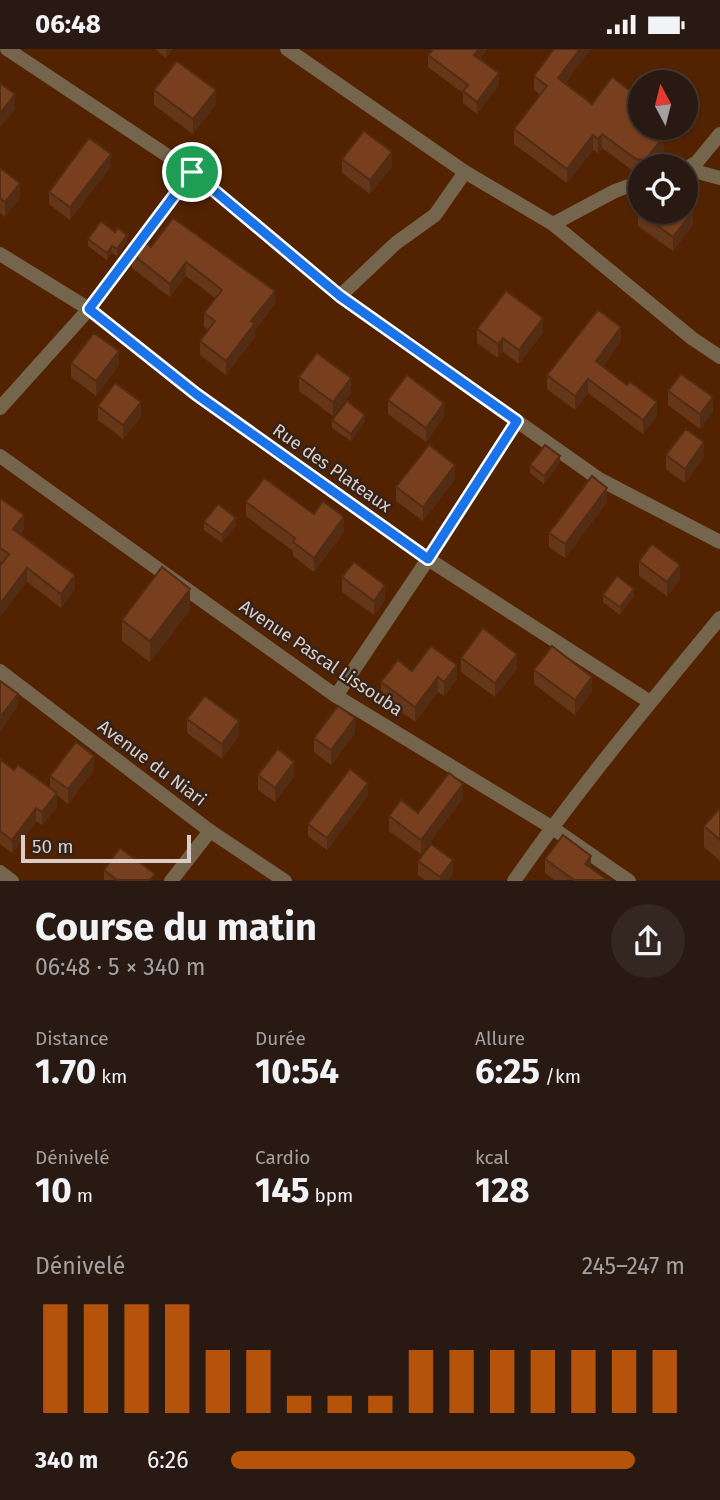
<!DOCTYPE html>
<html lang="fr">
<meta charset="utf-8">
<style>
:root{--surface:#281a13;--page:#342721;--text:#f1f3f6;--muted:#a5a1a0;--line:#443833;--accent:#b45309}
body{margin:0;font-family:"Fira Sans",sans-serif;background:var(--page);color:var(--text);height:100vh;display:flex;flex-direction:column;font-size:26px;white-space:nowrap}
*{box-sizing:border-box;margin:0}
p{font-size:23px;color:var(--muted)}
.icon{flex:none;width:38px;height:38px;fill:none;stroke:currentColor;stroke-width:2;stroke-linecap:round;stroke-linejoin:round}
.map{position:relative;height:832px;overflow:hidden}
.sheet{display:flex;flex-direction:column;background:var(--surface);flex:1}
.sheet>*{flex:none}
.needle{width:46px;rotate:353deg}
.controls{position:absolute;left:628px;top:21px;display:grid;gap:14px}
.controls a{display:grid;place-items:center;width:70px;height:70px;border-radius:50%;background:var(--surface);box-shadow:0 2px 5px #0004,0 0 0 2px var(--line);font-size:35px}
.scale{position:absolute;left:21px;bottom:18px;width:170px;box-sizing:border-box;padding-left:7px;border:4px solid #dbcec8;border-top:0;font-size:19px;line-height:24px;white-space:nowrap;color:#dbcec8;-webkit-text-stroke:5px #352319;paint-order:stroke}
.pin{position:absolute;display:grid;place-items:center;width:60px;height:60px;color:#fff;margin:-30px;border:4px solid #fff;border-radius:50%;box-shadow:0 2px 7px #0007}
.round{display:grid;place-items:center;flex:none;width:74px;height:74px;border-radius:37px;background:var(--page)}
.headline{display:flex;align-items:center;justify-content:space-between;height:119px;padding:0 35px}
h1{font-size:38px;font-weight:700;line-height:52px}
.stats{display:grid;grid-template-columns:repeat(3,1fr);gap:10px;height:119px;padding:7px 35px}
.stats div{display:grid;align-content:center}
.stats b{font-size:35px;font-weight:700}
.stats small{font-size:19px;font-weight:400}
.stats p{font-size:19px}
.chart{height:196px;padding:14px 35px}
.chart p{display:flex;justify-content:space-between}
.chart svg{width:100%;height:126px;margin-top:7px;stroke:var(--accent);stroke-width:6}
ul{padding:0 35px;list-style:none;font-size:23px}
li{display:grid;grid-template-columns:112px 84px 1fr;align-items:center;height:52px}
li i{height:18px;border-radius:9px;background:var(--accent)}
.status{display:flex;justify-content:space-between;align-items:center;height:49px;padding:0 35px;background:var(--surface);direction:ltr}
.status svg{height:19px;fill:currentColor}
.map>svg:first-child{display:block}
.green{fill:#532301;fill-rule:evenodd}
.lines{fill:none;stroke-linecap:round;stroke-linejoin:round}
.street{stroke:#75654d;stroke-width:14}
.wall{fill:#663619}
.shaded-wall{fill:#532c14}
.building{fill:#773f1d;stroke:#532c14;stroke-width:2}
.route-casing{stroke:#fff;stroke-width:14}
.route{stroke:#1a73e8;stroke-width:9}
.labels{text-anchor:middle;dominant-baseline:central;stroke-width:5;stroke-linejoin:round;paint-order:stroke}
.street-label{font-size:18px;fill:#dbcec8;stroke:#352319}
</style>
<div class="status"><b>06:48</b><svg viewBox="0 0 49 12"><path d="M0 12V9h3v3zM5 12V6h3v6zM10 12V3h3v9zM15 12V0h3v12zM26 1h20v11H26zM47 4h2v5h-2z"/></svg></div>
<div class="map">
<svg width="720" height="832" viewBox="0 0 720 832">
<rect width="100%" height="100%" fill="#352319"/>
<path class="green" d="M0,0H720V831H0ZM640,33H686V79H640ZM640,117H686V163H640Z"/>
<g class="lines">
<g class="street">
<path d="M7,0L192,123L340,247L599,430L720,493"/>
<path d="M287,0L465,123L553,175L693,290L720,308"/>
<path d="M686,120L697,113L720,85"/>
<path d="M686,123H698L720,129"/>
<path d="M553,175L615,142L640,133"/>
<path d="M0,205L89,260L196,345L428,510L650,653"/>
<path d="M340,247L396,194L435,166L465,123"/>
<path d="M0,359L89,260L192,123"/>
<path d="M0,407L336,647L551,778L629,832"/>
<path d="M0,622L210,782L285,832"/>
<path d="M336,647L428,510L517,372"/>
<path d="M0,823L12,832"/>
<path d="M171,832L210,782"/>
<path d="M514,832C578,740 649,655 720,569"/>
</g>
</g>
<g class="wall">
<path d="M155,0H173L166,9Z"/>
<path d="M487,0L480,10L499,36L477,65L463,54V44L428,18V6Z"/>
<path d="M554,0H591L565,34L592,55L640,79H658L657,81L664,101L652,117H640V125L636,124L602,99L598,104L593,101L567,134L514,95V80L541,46L534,41V27Z"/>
<path d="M154,41L216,55L193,85L154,56Z"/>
<path d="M342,110L392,117L370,145L342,124Z"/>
<path d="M111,117L70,171L49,155V143Z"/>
<path d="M0,119L20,148L5,168L0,164Z"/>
<path d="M638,162L693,176L673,202L638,177Z"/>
<path d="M173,169L275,255L255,281V288L226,326L200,306V292L208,281L204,277V264L215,249L186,227L170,248L132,219V205L151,198Z"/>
<path d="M115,183L127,193L117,207L112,204L107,211L88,197V190Z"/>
<path d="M477,280L543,283L519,315L503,303L498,309L477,294Z"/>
<path d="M621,292L603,317L657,367L643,385L588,344L575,361L547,340V326Z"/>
<path d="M71,314L119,316L96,347L71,328Z"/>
<path d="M299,328L351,344L333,367L299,342Z"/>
<path d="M668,342L713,363L700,380L668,356Z"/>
<path d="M388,351L444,368L426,393L388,365Z"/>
<path d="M98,357L141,368L123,390L98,371Z"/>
<path d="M332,371L365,373L351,392L332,379Z"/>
<path d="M666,406L704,408L685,434L666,420Z"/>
<path d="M560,414L544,435L530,424V416Z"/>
<path d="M455,430L423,472L396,452V438Z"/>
<path d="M0,449L24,480L20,485L75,540L61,559L0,512Z"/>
<path d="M246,453L314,465L344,483L314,523L293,507V502L246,467Z"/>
<path d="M607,453L565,509L549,498V484Z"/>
<path d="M204,473L236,476L222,494L204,481Z"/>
<path d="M639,512L680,531L667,547L639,527Z"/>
<path d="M342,528L385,551L374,566L342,543Z"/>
<path d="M603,546L634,547L620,566L603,553Z"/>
<path d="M190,561L150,613L122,592V571Z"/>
<path d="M461,609L517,619L495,648L461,623Z"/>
<path d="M534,621L592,642L575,666L534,635Z"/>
<path d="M412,622L457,630L444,647L438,643L415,673L381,647V633Z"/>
<path d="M187,670L239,687L222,710L187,684Z"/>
<path d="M355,684L331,716L314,703V689Z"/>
<path d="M0,710L14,721L50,739V727L94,721L68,755L57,746V758L42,776L36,772L12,804L0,795Z"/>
<path d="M258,726L294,727L275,753L258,741Z"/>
<path d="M368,746L327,801L308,787V775Z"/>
<path d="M463,749L421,805L389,782V767L418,764Z"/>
<path d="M720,759V812L704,798V777Z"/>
<path d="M545,810L591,819L608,831H555L545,824Z"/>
<path d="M418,812L453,825L448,831H425L418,826Z"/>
<path d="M104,821L155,831H104Z"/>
</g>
<g class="shaded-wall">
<path d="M166,0H173L166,9Z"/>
<path d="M479,0H487V1L474,18V6Z"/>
<path d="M580,0H591L558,44V29Z"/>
<path d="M499,24V36L477,65V53Z"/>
<path d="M216,41V55L193,85V70Z"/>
<path d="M15,45V60L0,79V65Z"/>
<path d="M602,85V99L598,104V90Z"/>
<path d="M593,86V101L567,134V120Z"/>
<path d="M664,87V101L652,117H645V111Z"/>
<path d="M392,103V117L370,145V131Z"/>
<path d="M111,105V117L70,171V158Z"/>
<path d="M20,134V148L5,168V153Z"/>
<path d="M693,162V176L673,202V188Z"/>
<path d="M127,186V193L117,207V200Z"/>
<path d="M112,197V204L107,211V204Z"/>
<path d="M186,213V227L170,248V235Z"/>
<path d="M275,242V255L255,281V288L226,326V312L251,272Z"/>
<path d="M543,269V283L519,315V301Z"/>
<path d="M621,278V292L596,326V312Z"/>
<path d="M503,289V303L498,309V295Z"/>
<path d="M119,302V316L96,347V332Z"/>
<path d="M351,329V344L333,367V353Z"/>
<path d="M588,330V344L575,361V347Z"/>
<path d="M713,348V363L700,380V365Z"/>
<path d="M141,353V368L123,390V376Z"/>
<path d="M657,353V367L643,385V371Z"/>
<path d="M444,354V368L426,393V379Z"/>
<path d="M365,366V373L351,392V385Z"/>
<path d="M704,393V408L685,434V420Z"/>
<path d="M560,407V414L544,435V427Z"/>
<path d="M455,416V430L423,472V458Z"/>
<path d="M607,439V453L565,509V495Z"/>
<path d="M24,466V480L13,493V480Z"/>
<path d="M344,468V483L314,523V509Z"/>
<path d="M236,469V476L222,494V486Z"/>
<path d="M680,516V531L667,547V533Z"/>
<path d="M27,519V533L0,568V555Z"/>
<path d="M75,526V540L61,559V545Z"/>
<path d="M385,536V551L374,566V552Z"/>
<path d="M190,540V561L150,613V592Z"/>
<path d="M634,540V547L620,566V558Z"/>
<path d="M517,605V619L495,648V634Z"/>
<path d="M457,616V630L444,647V633Z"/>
<path d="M438,628V643L415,673V658Z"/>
<path d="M592,628V642L575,666V651Z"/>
<path d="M18,645V658L0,682V668Z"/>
<path d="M355,669V684L331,716V701Z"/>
<path d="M239,672V687L222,710V695Z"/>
<path d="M94,707V721L68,755V740Z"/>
<path d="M294,713V727L275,753V739Z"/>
<path d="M368,734V746L327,801V789Z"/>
<path d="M463,735V749L421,805V791Z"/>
<path d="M57,744V758L42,776V763Z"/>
<path d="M36,759V772L12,804V791Z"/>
<path d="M591,807V822L585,815Z"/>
<path d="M453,811V825L448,831H440V828Z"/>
</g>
<g class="building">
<path d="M433,0H479L474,6L499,24L477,53L463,42L468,36L428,6Z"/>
<path d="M554,0H580L558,29L592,55L612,28L640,49V79H654L664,87L645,111L636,110L602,85L598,90L593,86L567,120L514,80L547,37L534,27Z"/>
<path d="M177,12L216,41L193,70L154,41Z"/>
<path d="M0,34L15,45L0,65Z"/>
<path d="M364,82L392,103L370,131L342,110Z"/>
<path d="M89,89L111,105L70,158L49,143Z"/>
<path d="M0,119L20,134L5,153L0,149Z"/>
<path d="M686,157L693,162L673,188L638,162L640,160V163H686Z"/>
<path d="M173,169L275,242L251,272L255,274L226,312L200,292L215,272L204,264L222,241L186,213L170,235L132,205L143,191L151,198Z"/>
<path d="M101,172L115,183L118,179L127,186L117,200L112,197L107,204L88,190Z"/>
<path d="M506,242L543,269L519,301L503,289L498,295L477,280Z"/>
<path d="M598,261L621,278L596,312L627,336L630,333L657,353L643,371L588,330L575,347L547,326Z"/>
<path d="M94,284L119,302L96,332L71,314Z"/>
<path d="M317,304L351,329L333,353L299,328Z"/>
<path d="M681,325L713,348L700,365L668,342Z"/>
<path d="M407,326L444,354L426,379L388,351Z"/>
<path d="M115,334L141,353L123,376L98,357Z"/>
<path d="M347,352L365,366L351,385L332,371Z"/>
<path d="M686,380L704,393L685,420L666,406Z"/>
<path d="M429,396L455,416L423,458L396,438Z"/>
<path d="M545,396L560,407L544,427L530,416Z"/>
<path d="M592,427L607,439L565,495L549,484Z"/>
<path d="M264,429L314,465L323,452L344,468L314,509L293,493L295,489L246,453Z"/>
<path d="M0,449L24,466L13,480L75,526L61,545L27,519L0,555V517L9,505L0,499Z"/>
<path d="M218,455L236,469L222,486L204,473Z"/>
<path d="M652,495L680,516L667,533L639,512Z"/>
<path d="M354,513L385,536L374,552L342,528Z"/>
<path d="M162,518L190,540L150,592L122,571Z"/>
<path d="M617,527L634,540L620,558L603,546Z"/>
<path d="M483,579L517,605L495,634L461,609Z"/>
<path d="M431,597L457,616L444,633L438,628L415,658L381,633L398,611L412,622Z"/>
<path d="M552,597L592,628L575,651L534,621Z"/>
<path d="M0,632L18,645L0,668Z"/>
<path d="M205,647L239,672L222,695L187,670Z"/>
<path d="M338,657L355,669L331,701L314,689Z"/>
<path d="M76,693L94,707L68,740L50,727Z"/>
<path d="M278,700L294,713L275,739L258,726Z"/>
<path d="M0,710L14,721L18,716L57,744L42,763L36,759L12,791L0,782Z"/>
<path d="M350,720L368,734L327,789L308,775Z"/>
<path d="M449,724L463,735L421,791L389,767L401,751L418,764Z"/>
<path d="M720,759V791L704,777Z"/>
<path d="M563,786L591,807L585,815L608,831H574L545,810Z"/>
<path d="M431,795L453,811L440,828L418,812Z"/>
<path d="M120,799L155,825L150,831H117L104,821Z"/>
</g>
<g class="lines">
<g class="route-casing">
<path id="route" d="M192,123L340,247L517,372L428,510L196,345L89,260Z"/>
</g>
<use href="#route" class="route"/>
</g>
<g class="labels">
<g class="street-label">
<text transform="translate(332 419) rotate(35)">Rue des Plateaux</text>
<text transform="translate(321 609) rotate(34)">Avenue Pascal Lissouba</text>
<text transform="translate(152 714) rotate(37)">Avenue du Niari</text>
</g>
</g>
</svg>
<div class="controls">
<a><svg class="needle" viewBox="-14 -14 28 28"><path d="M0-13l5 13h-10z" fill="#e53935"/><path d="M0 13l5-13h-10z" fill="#a5a1a0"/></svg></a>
<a><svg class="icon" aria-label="locate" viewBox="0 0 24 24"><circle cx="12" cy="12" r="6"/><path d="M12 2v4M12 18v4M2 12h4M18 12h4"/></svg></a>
</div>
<div class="scale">50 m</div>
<div class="pin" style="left:192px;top:123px;background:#1e9e55"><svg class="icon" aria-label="arrive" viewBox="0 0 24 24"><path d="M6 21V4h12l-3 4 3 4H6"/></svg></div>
</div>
<section class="sheet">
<div class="headline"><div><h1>Course du matin</h1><p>06:48 · 5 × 340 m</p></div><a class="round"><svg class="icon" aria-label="share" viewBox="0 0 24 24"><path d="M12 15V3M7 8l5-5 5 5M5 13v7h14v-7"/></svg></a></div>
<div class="stats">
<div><p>Distance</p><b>1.70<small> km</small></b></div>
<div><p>Durée</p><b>10:54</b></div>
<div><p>Allure</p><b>6:25<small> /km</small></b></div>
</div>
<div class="stats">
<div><p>Dénivelé</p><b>10<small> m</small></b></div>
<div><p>Cardio</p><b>145<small> bpm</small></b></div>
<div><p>kcal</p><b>128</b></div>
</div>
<div class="chart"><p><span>Dénivelé</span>245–247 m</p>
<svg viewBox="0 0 160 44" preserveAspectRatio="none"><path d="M5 44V6M15 44V6M25 44V6M35 44V6M45 44V22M55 44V22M65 44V38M75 44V38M85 44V38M95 44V22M105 44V22M115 44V22M125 44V22M135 44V22M145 44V22M155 44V22"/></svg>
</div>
<ul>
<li><b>340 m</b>6:26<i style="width:89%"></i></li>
</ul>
</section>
